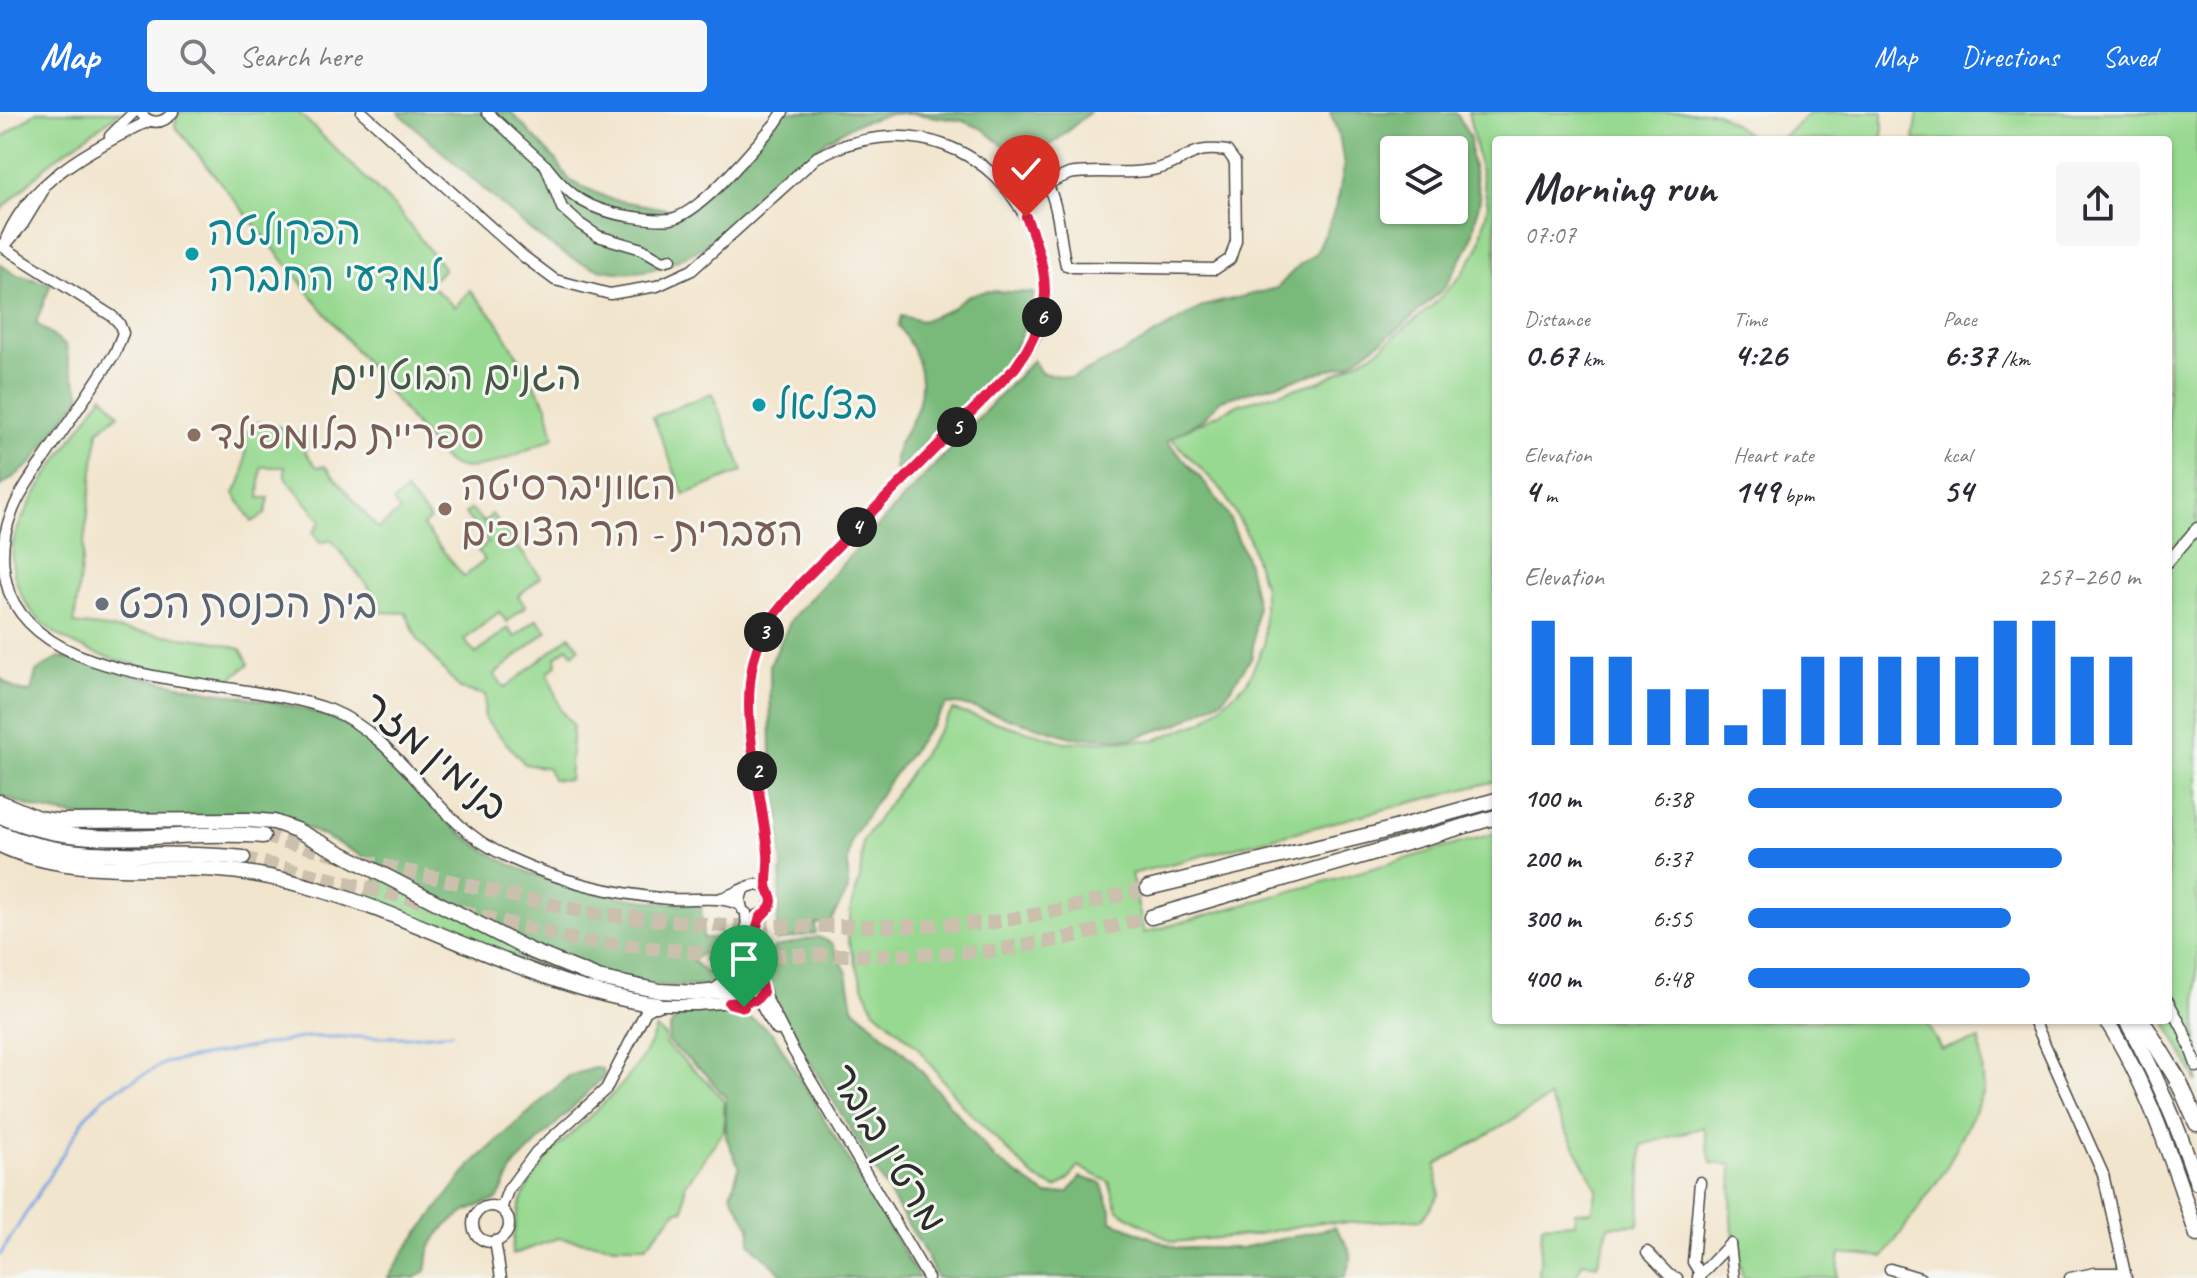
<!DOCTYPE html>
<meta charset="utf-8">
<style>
:root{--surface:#fff;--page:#f7f7f7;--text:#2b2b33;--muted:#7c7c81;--accent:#1a73e8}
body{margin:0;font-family:Caveat,"Playpen Sans Hebrew",sans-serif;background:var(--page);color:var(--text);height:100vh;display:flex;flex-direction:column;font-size:30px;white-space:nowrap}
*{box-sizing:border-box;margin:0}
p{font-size:26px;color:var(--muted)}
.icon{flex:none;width:44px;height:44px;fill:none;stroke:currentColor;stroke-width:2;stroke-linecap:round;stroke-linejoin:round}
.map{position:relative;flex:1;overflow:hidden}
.panel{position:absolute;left:1492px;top:24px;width:680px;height:888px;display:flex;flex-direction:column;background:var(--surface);border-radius:8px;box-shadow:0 2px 6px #0004}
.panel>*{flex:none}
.fabs{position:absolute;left:1380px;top:24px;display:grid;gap:16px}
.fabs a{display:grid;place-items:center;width:88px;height:88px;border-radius:8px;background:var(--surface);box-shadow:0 2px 6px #0004;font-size:40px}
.pin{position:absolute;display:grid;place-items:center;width:68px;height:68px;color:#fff;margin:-82px -34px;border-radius:50% 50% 50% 0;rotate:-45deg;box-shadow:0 0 8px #0007}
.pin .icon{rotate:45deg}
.km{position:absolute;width:40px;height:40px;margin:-20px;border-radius:50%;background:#222;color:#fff;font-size:22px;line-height:40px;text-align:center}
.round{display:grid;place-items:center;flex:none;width:84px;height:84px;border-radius:8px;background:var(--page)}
.head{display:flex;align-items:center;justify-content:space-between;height:136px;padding:0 32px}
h1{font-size:44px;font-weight:600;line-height:60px}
.stats{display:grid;grid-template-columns:repeat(3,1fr);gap:12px;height:136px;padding:8px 32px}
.stats div{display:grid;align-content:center}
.stats b{font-size:34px;font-weight:600}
.stats small{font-size:22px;font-weight:400}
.stats p{font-size:22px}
.chart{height:224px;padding:16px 32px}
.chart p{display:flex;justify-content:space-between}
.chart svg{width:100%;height:144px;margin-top:8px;stroke:var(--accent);stroke-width:6}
ul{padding:0 32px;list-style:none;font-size:26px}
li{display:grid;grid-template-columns:128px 96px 1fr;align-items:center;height:60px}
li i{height:20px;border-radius:10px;background:var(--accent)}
header{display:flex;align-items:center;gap:48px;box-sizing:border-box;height:112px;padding:0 40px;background:var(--accent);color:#fff}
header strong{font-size:38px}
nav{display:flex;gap:44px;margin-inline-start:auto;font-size:28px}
.search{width:560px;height:72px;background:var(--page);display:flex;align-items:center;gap:20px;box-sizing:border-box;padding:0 28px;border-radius:8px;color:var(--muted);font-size:30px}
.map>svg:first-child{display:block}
.green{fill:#97d990;stroke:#61825e;stroke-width:2}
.forest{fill:#79b97a;stroke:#527252;stroke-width:2;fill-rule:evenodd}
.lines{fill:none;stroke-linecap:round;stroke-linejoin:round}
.stream{stroke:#77a7e1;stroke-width:3}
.major-tunnel{stroke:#cac0ad;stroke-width:14;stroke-dasharray:14 7;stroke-linecap:butt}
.minor-casing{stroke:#494743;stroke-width:13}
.major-casing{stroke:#494743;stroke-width:17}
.highway-casing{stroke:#494743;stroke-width:19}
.minor{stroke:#fff;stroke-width:10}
.major{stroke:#fff;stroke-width:14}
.highway{stroke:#fff;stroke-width:16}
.route-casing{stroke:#fff;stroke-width:16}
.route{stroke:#e11d48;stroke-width:10}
.culture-dot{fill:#0f9aa8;stroke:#f6f6f2;stroke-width:3}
.education-dot{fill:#8d6e63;stroke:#f6f6f2;stroke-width:3}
.worship-dot{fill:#6b7280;stroke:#f6f6f2;stroke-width:3}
.labels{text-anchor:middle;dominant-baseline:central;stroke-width:6;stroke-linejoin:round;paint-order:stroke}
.culture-label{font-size:40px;fill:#0d838f;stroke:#f6f6f2;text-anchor:start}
.park-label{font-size:40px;fill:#465644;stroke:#f6f6f2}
.education-label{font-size:40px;fill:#785e54;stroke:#f6f6f2;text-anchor:start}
.worship-label{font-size:40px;fill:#5b616d;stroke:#f6f6f2;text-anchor:start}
.street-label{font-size:40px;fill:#2b2b2b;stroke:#f6f6f2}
</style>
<header>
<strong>Map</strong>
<div class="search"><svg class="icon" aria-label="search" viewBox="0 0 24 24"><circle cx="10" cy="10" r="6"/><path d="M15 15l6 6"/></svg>Search here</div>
<nav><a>Map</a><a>Directions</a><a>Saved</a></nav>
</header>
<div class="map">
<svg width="2197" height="1166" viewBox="0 0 2197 1166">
<rect width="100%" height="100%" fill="#f6f6f2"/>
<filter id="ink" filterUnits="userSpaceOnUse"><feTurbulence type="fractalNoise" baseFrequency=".0125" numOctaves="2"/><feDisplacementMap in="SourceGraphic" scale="16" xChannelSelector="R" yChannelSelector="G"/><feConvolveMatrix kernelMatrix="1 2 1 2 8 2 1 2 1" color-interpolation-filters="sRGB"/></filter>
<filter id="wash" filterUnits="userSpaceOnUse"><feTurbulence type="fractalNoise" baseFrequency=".006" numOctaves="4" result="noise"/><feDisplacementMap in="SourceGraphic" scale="32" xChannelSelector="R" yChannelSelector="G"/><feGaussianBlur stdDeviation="1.8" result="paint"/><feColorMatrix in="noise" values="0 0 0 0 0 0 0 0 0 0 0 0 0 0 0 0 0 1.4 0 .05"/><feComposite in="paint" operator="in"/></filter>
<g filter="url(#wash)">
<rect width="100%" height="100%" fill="#f2e5cd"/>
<g class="green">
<path d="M36,0H120L49,51L0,99V27Z"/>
<path d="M178,0H298L396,96L444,157L429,172L455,195L470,178L497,209L547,294L554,326C529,336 479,365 452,353C447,351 442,345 438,341L175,14Z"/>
<path d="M1468,0H1717L1756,28H1496V669L1131,762L1144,821L1496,721V908H1925L1941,937L1980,928L1984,980L1946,1057L1884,1145L1840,1141L1837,1166H1743L1731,1110L1732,1053L1711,1051L1704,1015L1642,1033L1639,1113L1609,1114L1597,1153L1583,1150L1575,1166H1539L1542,1113L1575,1111V1100L1592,1099L1597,1077L1549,986L1436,1053L1439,1083L1422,1107L1347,1111L1319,1110L1252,1123L1173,1130L1118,1098L1109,1070L1078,1054L1069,1067L1056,1076L1035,1066L963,994L916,934L874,897L863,874L848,827L851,795L860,766L863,729L953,598L1065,630L1155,628L1204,609L1247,570L1264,533V476L1248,424L1222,378L1170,325L1240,292L1321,269L1374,241L1432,194L1460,165L1479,135L1488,93Z"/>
<path d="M1811,0H1883V28H1776L1781,27Z"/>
<path d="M1918,0H2197V970L2165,908H2168V28H1914Z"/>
<path d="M712,281L743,359L684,383L653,305Z"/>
<path d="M103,283L119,302L98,319L74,512L213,529L241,537L249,552L229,568C160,556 42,550 17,472C11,455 10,435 17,418C35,375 76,323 103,283Z"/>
<path d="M259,310L291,318L306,329L305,340L317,355L325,354L378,417L400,399L393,390L406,379L430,407L423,414L464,465L485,448L478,439L488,431L465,402L471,397L484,411L492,402L541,465L518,484L526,494L507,510L499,500L464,528L476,542L508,516L515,525L537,507L547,519L494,563L505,576L570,524L580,536L573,542L568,535L556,545L557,553L548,560L561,599L573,613L569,668L552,667L548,656L525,652L484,606L485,583L460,577L418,528L406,501L380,500L378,487L331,428L320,431L313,421L321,408L285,365V355H261L259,386H269L265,402L252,410L234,381C247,367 245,340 246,321Z"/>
<path d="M378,764L652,882L650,888L592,875L366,788Z"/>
<path d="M656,916L665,924V932L709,971L724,989V1018L685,1074L684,1098L676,1099L646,1134H615L558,1126L512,1143C513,1121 516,1098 526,1078C559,1014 632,988 656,916Z"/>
</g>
<g class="forest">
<path d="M398,0H511L556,48L570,69L610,87L672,98L691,92L719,70L783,0H1090L1056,29L1024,51L983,17L963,9L916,2H891L855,12L827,28L709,131C617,191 565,151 494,86C462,58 430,29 398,0Z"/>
<path d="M1330,0H1456L1470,26L1471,46L1480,86L1471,130L1445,175L1401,215L1349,252L1221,288L1204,306L1167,329L1204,370L1227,401L1247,448L1257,493L1252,545L1223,587L1178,612L1131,627L1071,625L978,597L958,592L946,593L886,674L851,728L848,747V778L830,810L815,812L816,821L776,829L782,755L780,716L771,647L770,553L792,506L1033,248L1041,261L1072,266L1117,244L1204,194L1277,176L1298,154L1316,141L1329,114L1339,83L1344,54L1340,27ZM1394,38H1454V98H1394Z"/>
<path d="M0,152L14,162L51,172L36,211L66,234L69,253L81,283L32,351L0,375Z"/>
<path d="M987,179L1034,181L1029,206L1009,249L895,360C893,328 904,329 915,302C929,269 918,240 898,214L901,204L922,209L951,197L967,184Z"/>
<path d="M59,545C106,556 152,568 199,577C258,588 319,592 370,627C401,658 429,696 464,723C529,775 621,789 701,793L703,826H718L719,849L713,848L705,840L692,848L706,861L714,858L722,869C625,900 455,795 369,748C346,736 323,722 299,713C280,706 253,710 233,709C158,707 68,715 0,683V566C9,575 18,580 31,580L36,560Z"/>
<path d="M818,825L832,831L847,861L853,895L912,948L996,1048L1047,1083L1069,1080L1080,1065L1101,1071L1111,1098V1109L1176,1136H1241L1335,1115C1349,1133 1356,1143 1344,1166H937L923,1137L782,904C770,878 760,861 774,835Z"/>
<path d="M690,899C725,900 747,897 774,923L919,1166H789L782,1162L750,1132V1115L731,1082L739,1055L726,1025V986L707,963L668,930C669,911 673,906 690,899Z"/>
<path d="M594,956L603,957L604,964L515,1053L497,1088C471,1094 437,1113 429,1140C427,1146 428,1153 426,1159L414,1166H388L406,1137L472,1052L569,964Z"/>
</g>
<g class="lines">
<path class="stream" d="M0,1143L87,1003L108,982L165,951L307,925H406L452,921"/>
</g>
</g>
<g filter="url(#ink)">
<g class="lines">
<g class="major-tunnel">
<path d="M263,724L339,743"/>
<path d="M243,746L430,791"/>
<path d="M363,749L588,801L725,814H908L988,811L1056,799L1148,776"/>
<path d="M461,799L579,829L724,843H908L991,839L1062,827L1151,805"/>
</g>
<g class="minor-casing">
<g id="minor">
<path d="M140,0C149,13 163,13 173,0"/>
<path d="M362,0L523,144L555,168L610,182L657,174L692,158L817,45C902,0 999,32 1033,123C1043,149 1049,180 1042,207C1037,226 1026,240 1015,256L801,471C787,488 770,505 761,526C734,590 761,674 768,740C769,753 767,765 767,777"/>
<path d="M487,0L546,54L562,96L580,112L598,124L642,137L663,149L671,147"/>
<path d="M110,24L134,0"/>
<path d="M546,54C570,85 589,98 628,104C642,106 657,109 671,107C702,101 753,36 775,12L783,0"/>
<path d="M1016,89C1034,79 1051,69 1069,62C1098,57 1129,64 1157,57C1189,49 1189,33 1227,39L1235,50L1236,129L1230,147L1215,157L1073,155L1066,153C1059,126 1060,97 1047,72"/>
<path d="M7,131L23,112L43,79"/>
<path d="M0,133L112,204L119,211L123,221L115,241C94,273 73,305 51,336C38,356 22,375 13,398C1,425 0,452 9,480C48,580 243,564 331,598C383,619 413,669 452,706C469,723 490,737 512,747C562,770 614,782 669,787C692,789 718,782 740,793"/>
<path d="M3,135C24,71 91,37 149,9"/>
<path d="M2168,450L2197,416"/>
<path d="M721,786C732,784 750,771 759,773C779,777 772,801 756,804"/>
<path d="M742,797L740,788L743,778"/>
<path d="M746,801C749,852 745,876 777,918"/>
<path d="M761,804L757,817L756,837L763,880L793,938L928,1166"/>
<path d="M2168,889L2183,917L2197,955"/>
<path d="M2034,908L2103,1062L2126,1166"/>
<path d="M1700,1070L1693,1150L1701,1163"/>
<circle cx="491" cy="1112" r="18"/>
<path d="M501,1097L508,1078L536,1040L606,977L646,899L657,893H697L756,888L763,880"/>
<path d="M495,1129L501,1166"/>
<path d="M1730,1132L1734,1166"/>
<path d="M1647,1140L1669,1163L1677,1166"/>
<path d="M1890,1157L1920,1166"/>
<path d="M1698,1165L1730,1132"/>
<path d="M2070,1166L2095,1161H2124"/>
</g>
</g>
<g class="major-casing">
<g id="major">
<path d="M0,690L38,706L56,709L249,708L274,710L296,718L529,838L598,866L660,879L698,881L752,876L763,880"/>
<path d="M0,704C83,742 175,717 263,724"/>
<path d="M0,721C77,754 162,736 243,746"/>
<path d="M0,733C76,769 166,749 246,761C389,782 513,872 657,893"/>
<path d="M1148,776L1377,721L1496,688"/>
<path d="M1151,805L1496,705"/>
<path d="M717,878L740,861L748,840"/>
<path d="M2106,908C2149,975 2172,1049 2197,1123"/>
<path d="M2126,908C2156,961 2178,1014 2197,1071"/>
</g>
</g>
<g class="highway-casing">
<path id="highway" d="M2141,908L2178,968L2197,1011"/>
</g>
<use href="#minor" class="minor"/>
<use href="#major" class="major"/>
<use href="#highway" class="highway"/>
</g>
</g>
<g class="lines" filter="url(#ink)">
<g class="route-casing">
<path id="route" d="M744,895L729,891L756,888L763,880C757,860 751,829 759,808C762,800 771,799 772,789C772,782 767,779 767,772C767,761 769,751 768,741C762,673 731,584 764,520C773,502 788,487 801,471L1015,256C1054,202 1052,165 1026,105"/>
</g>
<use href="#route" class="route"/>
</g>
<g class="culture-dot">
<circle cx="192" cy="142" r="8"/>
<circle cx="759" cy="293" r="8"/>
</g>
<g class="education-dot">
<circle cx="194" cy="323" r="8"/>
<circle cx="445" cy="397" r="8"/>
</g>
<circle class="worship-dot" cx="102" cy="492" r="8"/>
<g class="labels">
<g class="culture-label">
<text x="208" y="119">הפקולטה<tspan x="208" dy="46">למדעי החברה</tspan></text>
<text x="775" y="293">בצלאל</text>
</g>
<g class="park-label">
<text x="456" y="264">הגנים הבוטניים</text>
</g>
<g class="education-label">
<text x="210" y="323">ספריית בלומפילד</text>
<text x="461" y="374">האוניברסיטה<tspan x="461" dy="46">העברית - הר הצופים</tspan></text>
</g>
<g class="worship-label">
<text x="118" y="492">בית הכנסת הכט</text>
</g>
<g class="street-label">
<text transform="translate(435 644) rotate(40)">בנימין מזר</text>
<text transform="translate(888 1036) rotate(59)">מרטין בובר</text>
</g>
</g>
</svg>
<div class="fabs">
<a><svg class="icon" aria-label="layers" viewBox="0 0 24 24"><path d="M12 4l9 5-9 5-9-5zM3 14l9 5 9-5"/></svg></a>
</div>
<div class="pin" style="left:744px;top:895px;background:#1e9e55"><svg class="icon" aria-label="arrive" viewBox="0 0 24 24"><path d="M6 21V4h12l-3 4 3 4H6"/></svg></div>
<div class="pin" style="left:1026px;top:105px;background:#d93025"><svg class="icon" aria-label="check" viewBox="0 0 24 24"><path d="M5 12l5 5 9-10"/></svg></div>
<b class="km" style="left:757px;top:659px">2</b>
<b class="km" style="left:764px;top:520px">3</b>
<b class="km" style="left:857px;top:415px">4</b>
<b class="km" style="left:957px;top:315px">5</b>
<b class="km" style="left:1042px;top:205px">6</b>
<section class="panel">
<div class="head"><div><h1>Morning run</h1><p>07:07</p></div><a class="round"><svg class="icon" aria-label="share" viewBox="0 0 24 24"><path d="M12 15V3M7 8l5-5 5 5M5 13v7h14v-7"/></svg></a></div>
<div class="stats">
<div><p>Distance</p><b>0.67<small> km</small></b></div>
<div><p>Time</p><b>4:26</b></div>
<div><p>Pace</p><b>6:37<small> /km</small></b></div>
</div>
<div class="stats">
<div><p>Elevation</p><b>4<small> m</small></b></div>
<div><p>Heart rate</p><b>149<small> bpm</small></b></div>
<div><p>kcal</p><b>54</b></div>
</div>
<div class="chart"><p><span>Elevation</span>257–260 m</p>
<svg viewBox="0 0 160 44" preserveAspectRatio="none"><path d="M5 44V6M15 44V17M25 44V17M35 44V27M45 44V27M55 44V38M65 44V27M75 44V17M85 44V17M95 44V17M105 44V17M115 44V17M125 44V6M135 44V6M145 44V17M155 44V17"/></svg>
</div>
<ul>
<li><b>100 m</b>6:38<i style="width:80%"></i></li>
<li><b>200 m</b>6:37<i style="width:80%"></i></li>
<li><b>300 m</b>6:55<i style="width:67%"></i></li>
<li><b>400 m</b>6:48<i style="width:72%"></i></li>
</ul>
</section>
</div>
